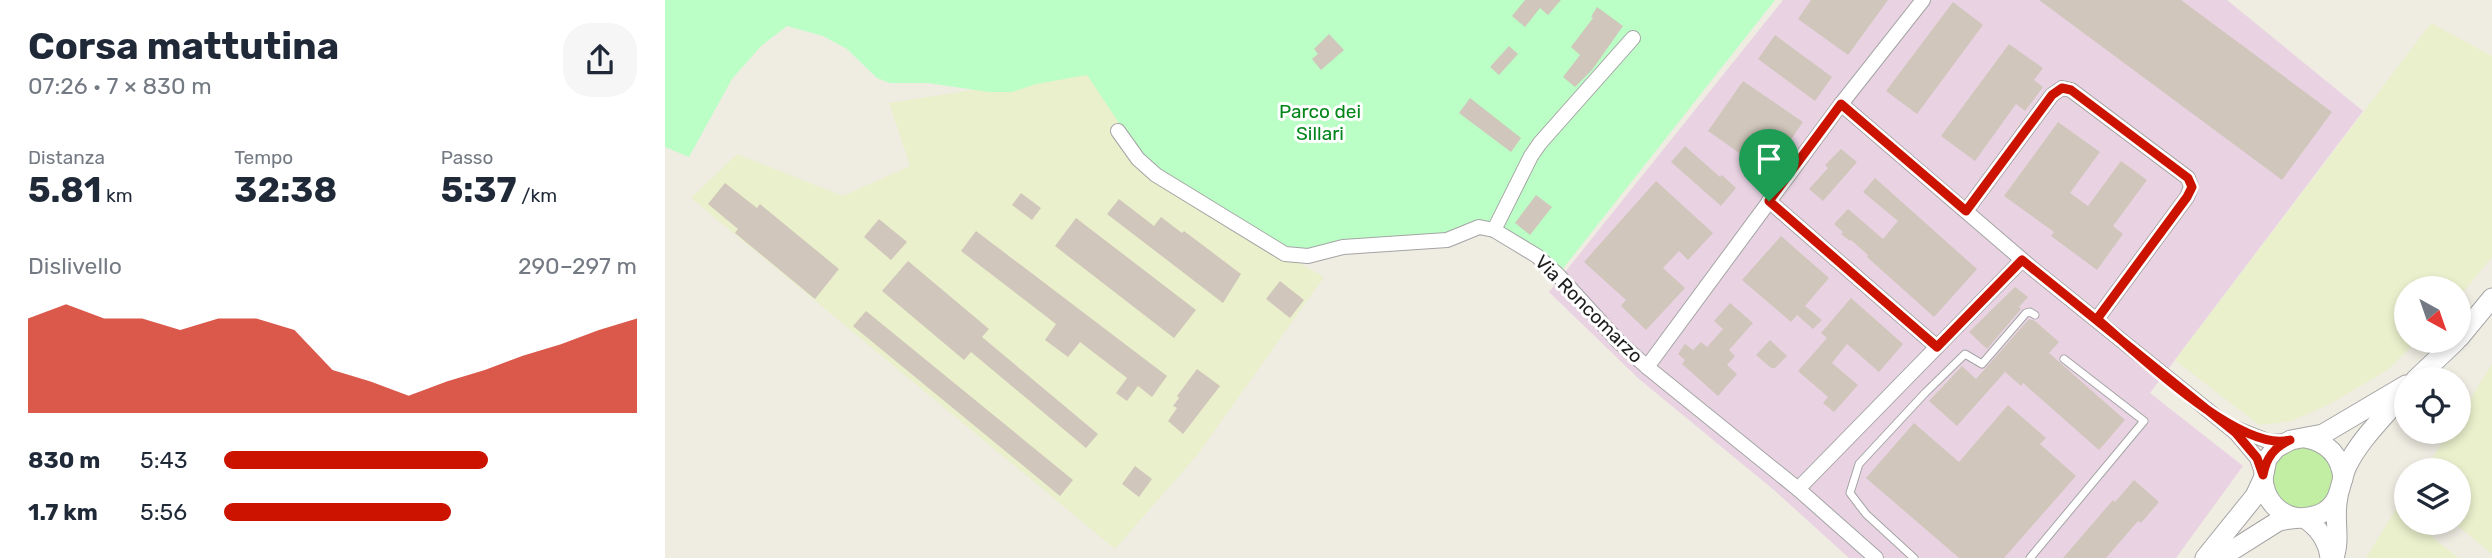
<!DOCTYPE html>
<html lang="it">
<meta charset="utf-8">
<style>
:root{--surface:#fff;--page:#f6f6f7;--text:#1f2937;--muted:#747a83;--accent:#cb1300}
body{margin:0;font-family:Rubik,sans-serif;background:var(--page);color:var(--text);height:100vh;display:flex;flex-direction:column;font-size:26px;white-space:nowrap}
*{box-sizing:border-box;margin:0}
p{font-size:23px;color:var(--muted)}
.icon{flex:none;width:38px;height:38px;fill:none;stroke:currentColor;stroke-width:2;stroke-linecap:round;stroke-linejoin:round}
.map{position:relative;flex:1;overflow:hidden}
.side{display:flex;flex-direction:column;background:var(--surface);width:665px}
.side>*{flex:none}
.needle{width:46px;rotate:140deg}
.controls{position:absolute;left:1729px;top:276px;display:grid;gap:14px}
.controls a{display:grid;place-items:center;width:77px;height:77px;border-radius:50%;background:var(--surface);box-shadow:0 4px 10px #0003;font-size:35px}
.pin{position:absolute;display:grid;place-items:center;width:60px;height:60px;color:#fff;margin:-72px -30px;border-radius:50% 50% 50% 0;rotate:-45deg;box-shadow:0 0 7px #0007}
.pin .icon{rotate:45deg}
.round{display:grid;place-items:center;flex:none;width:74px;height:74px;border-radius:28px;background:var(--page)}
.headline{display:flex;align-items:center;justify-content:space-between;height:119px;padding:0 28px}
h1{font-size:38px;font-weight:700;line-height:52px}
.figures{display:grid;grid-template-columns:repeat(3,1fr);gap:10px;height:119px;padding:7px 28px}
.figures div{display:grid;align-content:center}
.figures b{font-size:35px;font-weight:700}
.figures small{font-size:19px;font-weight:400}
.figures p{font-size:19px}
.chart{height:196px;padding:14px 28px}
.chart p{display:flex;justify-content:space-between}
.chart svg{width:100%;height:126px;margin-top:7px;fill:var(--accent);opacity:.7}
ul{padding:0 28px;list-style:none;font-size:23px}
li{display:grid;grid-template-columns:112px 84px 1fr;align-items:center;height:52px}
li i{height:18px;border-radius:9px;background:var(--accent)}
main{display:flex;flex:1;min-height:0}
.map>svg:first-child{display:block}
.industrial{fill:#e9d3e3}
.farmland{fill:#eaf0cc}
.grass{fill:#c1eea3}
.park{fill:#bbfec6}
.building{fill:#d0c6bb}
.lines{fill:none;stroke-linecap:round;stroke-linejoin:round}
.service-casing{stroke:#a4a4a4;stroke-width:9}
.minor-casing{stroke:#a4a4a4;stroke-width:16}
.tertiary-casing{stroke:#a4a4a4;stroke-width:21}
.service{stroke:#fff;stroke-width:7}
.minor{stroke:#fff;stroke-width:14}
.tertiary{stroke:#fff;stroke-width:19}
.route-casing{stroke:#fff;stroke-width:14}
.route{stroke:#cb1300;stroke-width:9}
.labels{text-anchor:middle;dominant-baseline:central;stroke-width:6;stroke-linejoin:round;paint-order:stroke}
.park-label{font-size:19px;fill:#028519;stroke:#fff}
.street-label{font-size:19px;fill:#1d1d1d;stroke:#fff}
</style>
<main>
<section class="side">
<div class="headline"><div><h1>Corsa mattutina</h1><p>07:26 · 7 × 830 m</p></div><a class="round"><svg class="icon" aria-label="share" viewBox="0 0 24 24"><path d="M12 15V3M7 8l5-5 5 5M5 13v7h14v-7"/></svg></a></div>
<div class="figures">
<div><p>Distanza</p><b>5.81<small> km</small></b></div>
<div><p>Tempo</p><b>32:38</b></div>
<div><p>Passo</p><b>5:37<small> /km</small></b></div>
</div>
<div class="chart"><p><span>Dislivello</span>290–297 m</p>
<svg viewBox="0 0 160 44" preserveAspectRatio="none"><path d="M0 44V11L10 6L20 11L30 11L40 15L50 11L60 11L70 15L80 29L90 33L100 38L110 33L120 29L130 24L140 20L150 15L160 11V44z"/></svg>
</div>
<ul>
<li><b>830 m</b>5:43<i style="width:64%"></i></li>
<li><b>1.7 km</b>5:56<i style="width:55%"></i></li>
</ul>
</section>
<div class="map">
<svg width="1827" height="558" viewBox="0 0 1827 558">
<rect width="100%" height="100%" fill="#efece2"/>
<path class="industrial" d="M1118,0H1562L1698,111L1485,393L1578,466L1511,558H1184L1109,490L974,379L884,292Z"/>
<g class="farmland">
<path d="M1766,23L1827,56V257L1794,297V289H1741V341H1752L1724,369L1665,404L1626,421L1594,425L1510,360Z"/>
<path d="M420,62L489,179L659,277L533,454L450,549L26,198L72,154L178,196L245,166L224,103L333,86Z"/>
<path d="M1827,364V554L1789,523H1794V471H1759L1784,432H1794V417Z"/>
<path d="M1731,509L1741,517V523H1749L1794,558H1701Z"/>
</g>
<circle class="grass" cx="1638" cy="478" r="30"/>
<path class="park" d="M0,0H1110L896,271L833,225L780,235L643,251L622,250L494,172L476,156L422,75L371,84L347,92H324L263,83H225L212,78L182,49L158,36L122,26L96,46L67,79L24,157L0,147Z"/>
<g class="building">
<path d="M860,0H896L883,15L875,8L860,27L847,16Z"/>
<path d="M1146,0H1223L1183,55L1133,19Z"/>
<path d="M1374,0H1516L1667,112L1617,180Z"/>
<path d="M1288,2L1318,25L1252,114L1221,91Z"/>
<path d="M932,7L958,26L927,70L910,87L898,77L915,55L906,47L928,18L926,17Z"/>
<path d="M664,34L679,50L656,70L647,59L653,54L649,49Z"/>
<path d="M1110,35L1167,77L1150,101L1093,59Z"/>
<path d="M1344,44L1378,68L1369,80L1378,87L1360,111L1351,104L1310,161L1276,136Z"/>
<path d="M844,46L853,54L834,75L825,67Z"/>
<path d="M1078,81L1138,122L1103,173L1043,131Z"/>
<path d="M805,98L856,138L846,152L794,113Z"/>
<path d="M1393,122L1435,152L1405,193L1423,206L1456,161L1482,180L1448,226L1458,234L1432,270L1386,236L1389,232L1339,196Z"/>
<path d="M1020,146L1055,177L1057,175L1071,188L1056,206L1006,162Z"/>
<path d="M1176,149L1192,162L1158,201L1144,189L1163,168L1160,165Z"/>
<path d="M1210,178L1312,269L1269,317L1202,257L1203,255L1186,240L1185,241L1176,234L1178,232L1169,224L1183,209L1218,239L1233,221L1198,192Z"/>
<path d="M991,181L1048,233L1023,260L1014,251L998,268L1020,288L981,330L956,306L961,300L919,262Z"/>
<path d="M60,183L92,208L95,204L174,269L150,299L70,233L73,229L43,204Z"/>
<path d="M356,193L376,208L367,220L347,205Z"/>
<path d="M871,195L887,207L865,235L850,223Z"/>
<path d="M454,199L489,226L496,217L517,233L519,231L576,274L558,303L442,214Z"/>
<path d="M411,218L531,310L509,338L390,246Z"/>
<path d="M214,219L242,242L226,260L199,237Z"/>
<path d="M311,231L502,376L487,397L473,386L462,401L451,393L462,378L415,342L403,357L380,340L391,324L296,251Z"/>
<path d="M1116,236L1164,278L1140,306L1157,320L1148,329L1132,315L1126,322L1077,280Z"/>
<path d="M243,261L324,329L317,337L433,434L421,448L306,352L299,360L217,291Z"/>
<path d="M615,281L639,300L625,318L601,299Z"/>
<path d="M1350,287L1363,297L1354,307L1356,309L1322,349L1304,332Z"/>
<path d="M1186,298L1238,344L1214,372L1182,344L1167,363L1193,385L1169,412L1158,403L1163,397L1133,371L1162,338L1156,333Z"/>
<path d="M1065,303L1088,323L1064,350L1070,356L1062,365L1072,374L1053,396L1017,364L1020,360L1013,354L1020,344L1028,350L1036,342L1042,347L1058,329L1049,321Z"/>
<path d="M201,311L408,480L395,496L188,326Z"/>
<path d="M1364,319L1370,321L1394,342L1384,353L1460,420L1434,450L1358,383L1356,386L1340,372L1292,426L1264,401L1297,366L1311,379Z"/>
<path d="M1105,340L1122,356L1110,368H1106L1091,355Z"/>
<path d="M532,369L555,386L518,434L503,421L512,408L508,406L514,398L512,396Z"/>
<path d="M1343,405L1381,438L1375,444L1411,476L1339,558H1294L1201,478L1249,423L1294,462Z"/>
<path d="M470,466L487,479L474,497L457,484Z"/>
<path d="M1469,480L1494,502L1476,523L1473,521L1441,558H1398L1448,500L1450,502Z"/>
</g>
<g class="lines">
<g class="service-casing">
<g id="service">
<path d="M1249,558L1201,514L1185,493L1194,464L1260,393L1300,354L1317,364L1361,313L1365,312L1370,315"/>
<path d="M1365,558L1479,421L1399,359"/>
</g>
</g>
<g class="minor-casing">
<g id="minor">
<path d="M1176,104L1368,269L1571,433L1592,458L1598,475"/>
<path d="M453,131L473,159L491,175L620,254L643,256L678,247L782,240L814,227L829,230L872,256L893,275L953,341L982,367L1133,489L1211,558"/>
<path d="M1104,201L1272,347"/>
<path d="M1301,211L1387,95L1397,88L1406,90L1523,178L1526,187L1522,197L1432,319"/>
<path d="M829,230L866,156L875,143L968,38"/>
<path d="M982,367L1176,104L1258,0"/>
<path d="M1572,429L1605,442L1622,441"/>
<path d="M1133,489L1357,260"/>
</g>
</g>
<g class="tertiary-casing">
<g id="tertiary">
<path d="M1794,338L1827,298"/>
<path d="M1750,380L1791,341"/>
<path d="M1640,438C1663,442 1676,456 1678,479"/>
<path d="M1598,479C1600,500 1613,515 1634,518"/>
<path d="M1639,518C1653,527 1663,541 1665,558"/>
<path d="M1540,558L1590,496L1598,479L1602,459L1611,448L1626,440L1658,434L1741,385"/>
<path d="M1555,558L1612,522C1627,516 1644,521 1659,512C1677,501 1674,483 1682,466C1695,439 1720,416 1738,394"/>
<path d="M1669,558C1676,537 1668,518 1673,497"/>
</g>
</g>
<use href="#service" class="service"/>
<use href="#minor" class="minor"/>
<use href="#tertiary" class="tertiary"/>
</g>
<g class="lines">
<g class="route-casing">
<path id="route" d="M1104,201L1272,347L1357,260L1571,433L1592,458L1598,475C1601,458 1609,447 1625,440C1575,454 1470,351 1432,319L1522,197L1527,187L1523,178L1406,90L1397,88L1387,95L1301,211L1176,104L1104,201"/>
</g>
<use href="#route" class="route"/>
</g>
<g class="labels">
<g class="park-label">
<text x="655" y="111">Parco dei<tspan x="655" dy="22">Sillari</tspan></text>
</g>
<g class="street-label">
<text transform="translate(924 309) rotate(45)">Via Roncomarzo</text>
</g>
</g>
</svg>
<div class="controls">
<a><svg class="needle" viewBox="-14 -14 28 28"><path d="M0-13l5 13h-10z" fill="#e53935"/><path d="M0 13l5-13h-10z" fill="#747a83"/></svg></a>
<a><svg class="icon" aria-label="locate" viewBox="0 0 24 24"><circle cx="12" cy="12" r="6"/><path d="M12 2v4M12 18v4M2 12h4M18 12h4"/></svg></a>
<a><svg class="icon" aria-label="layers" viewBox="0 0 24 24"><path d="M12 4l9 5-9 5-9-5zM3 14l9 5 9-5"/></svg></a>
</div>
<div class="pin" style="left:1104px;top:201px;background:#1e9e55"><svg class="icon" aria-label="arrive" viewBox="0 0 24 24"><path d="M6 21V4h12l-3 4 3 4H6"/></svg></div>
</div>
</main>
